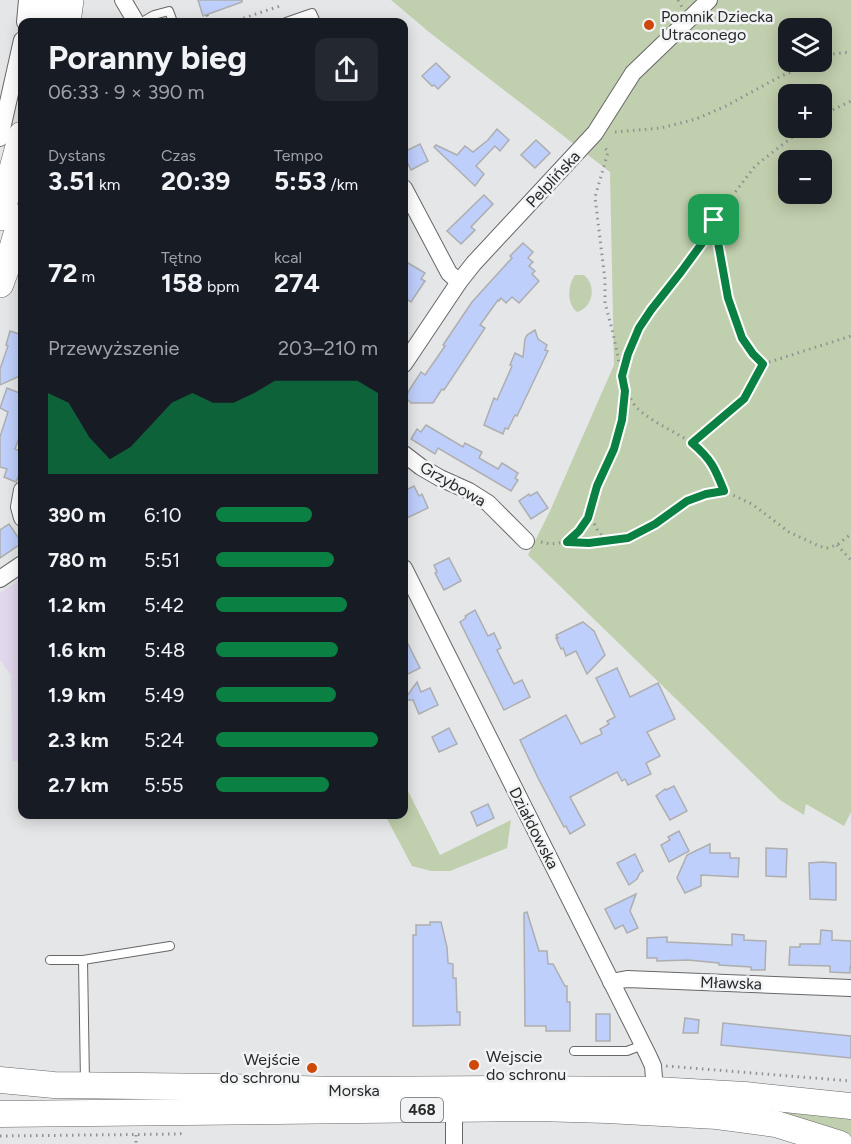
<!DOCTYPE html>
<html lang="pl">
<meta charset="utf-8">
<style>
:root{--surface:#171b24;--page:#242831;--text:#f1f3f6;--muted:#9ea1a6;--accent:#0b8043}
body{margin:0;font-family:Figtree,sans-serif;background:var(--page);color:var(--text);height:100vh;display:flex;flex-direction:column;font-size:22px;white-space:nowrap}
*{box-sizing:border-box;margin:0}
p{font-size:20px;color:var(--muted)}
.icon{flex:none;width:33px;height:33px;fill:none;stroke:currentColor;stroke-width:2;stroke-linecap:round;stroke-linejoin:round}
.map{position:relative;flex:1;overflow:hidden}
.details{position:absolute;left:18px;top:18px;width:390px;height:801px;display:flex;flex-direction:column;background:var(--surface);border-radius:12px;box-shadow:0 3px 15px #0003}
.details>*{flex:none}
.controls{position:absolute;left:778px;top:18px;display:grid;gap:12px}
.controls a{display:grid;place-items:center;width:54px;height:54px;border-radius:12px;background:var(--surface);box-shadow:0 3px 15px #0003;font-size:30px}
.pin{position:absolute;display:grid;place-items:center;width:51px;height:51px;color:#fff;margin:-26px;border-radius:12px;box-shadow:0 3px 9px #0006}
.round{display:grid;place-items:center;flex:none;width:63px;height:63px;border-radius:12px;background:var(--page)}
.headline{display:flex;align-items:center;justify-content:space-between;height:102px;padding:0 30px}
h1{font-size:33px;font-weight:700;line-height:45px}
.figures{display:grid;grid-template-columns:repeat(3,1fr);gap:9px;height:102px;padding:6px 30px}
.figures div{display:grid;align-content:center}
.figures b{font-size:26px;font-weight:700}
.figures small{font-size:16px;font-weight:400}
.figures p{font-size:16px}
.chart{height:168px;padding:12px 30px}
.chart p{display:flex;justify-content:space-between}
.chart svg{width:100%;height:108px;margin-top:6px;fill:var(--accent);opacity:.7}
ul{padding:0 30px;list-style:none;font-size:20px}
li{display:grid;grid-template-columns:96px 72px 1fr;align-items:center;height:45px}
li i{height:15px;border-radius:8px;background:var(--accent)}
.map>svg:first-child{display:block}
.education{fill:#e2d7ec}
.green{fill:#c0cfad;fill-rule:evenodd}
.building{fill:#bfcffb;stroke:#aeaeaf;stroke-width:1.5}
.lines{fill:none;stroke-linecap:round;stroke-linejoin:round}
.service-casing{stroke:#676768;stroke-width:10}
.minor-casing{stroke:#676768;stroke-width:18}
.primary-casing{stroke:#676768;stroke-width:27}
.trunk-casing{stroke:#676768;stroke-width:28}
.path{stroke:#919293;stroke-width:3;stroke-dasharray:1.5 4.5;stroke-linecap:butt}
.service{stroke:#fff;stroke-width:8}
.minor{stroke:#fff;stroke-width:16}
.primary{stroke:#fff;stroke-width:26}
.trunk{stroke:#fff;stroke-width:27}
.route-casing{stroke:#fff;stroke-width:12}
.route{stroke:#0b8043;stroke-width:8}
.poi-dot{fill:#ce480a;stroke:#f2f3f4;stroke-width:2}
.labels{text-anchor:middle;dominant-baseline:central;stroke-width:5;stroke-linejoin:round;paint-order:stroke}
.shield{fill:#f2f3f4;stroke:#646565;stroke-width:1.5}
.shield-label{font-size:15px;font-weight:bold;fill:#272828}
.poi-label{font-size:16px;fill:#272828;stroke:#f2f3f4;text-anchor:start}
.street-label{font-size:16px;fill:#272828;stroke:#f2f3f4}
</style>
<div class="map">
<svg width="851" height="1144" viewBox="0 0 851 1144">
<rect width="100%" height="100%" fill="#e5e6e7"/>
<path class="education" d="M22,578V761H12L11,675L0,660V593Z"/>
<g class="green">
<path d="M391,0H851V812L844,826L806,804L804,815L780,800L528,555L550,511L614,365L610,172L429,32ZM789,28H822V62H789ZM789,94H822V128H789ZM789,160H822V194H789Z"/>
<path d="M575,275H584C597,286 593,307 577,312C566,303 568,285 575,275Z"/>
<path d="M404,783L440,855L511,820L507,848L450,871H431L412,866L385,815L404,814Z"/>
<path d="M721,1102L851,1115V1138L778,1114Z"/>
</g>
<g class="building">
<path d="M198,0H242V2L203,16Z"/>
<path d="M436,63L450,77L438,89L434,85L432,86L422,76Z"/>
<path d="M497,129L509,140L500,151L495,146L476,166L484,174L475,186L434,147L436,145L457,155L465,146L473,152L488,140Z"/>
<path d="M536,140L550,153L535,168L521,155Z"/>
<path d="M420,144L428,161L411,170L404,156V152Z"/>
<path d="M484,195L493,204L471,227L475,230L461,244L447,231Z"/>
<path d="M523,243L533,252L528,258L533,262L529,266L535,271L532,274L539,281L519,303L512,297L506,303L501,298L499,301L498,300L480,325L485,328L444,390L442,389L433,403H411L407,399L408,392L421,372L425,375L445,346L443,345L472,302L512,258L510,256Z"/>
<path d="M408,263L425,273L421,279L425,281L411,302L404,297V270Z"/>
<path d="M535,330L538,339L547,345L545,350L548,351L517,416L515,415L508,429L505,428L503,434L484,425L494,398L497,400L512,366L510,365L515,353L523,357L525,339L527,335Z"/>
<path d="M10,331L22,335V375L0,385V369L8,346L6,345Z"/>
<path d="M7,388L22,394V429L15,449L22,452V467L16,482L4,477L7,469L0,467V437L8,412L0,408Z"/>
<path d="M426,425L463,447L465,443L482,452L479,458L498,469L502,463L518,473L515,478L518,480L511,491L438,448L435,454L411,439L417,429L421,432Z"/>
<path d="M414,486L419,496L422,494L428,508L407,518L404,510V491Z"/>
<path d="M537,492L548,508L531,519L519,501L529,494L530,496Z"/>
<path d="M9,524L22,543L0,558V530Z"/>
<path d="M449,558L461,581L444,590L435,573L437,572L434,565Z"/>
<path d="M475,610L488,636L494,633L501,648L497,650L514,684L522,680L530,697L504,710L460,622L466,618L465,616Z"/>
<path d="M583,622L594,631L605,655L587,674L576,651L566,656L563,648L561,649L556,638H558L556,635Z"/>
<path d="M404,636L420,668L404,676Z"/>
<path d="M617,668L630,697L658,683L675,719L647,732L660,756L646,763L651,774L628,785L625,779L622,781L617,772L570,797L585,825L570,834L566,826L564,827L538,778L520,740L566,715L581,744L602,734L600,729L609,724L607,721L615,717L596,678Z"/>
<path d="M417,682L421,692L430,688L438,705L419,714L413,700H404Z"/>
<path d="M449,728L457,744L439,752L432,737Z"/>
<path d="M674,786L687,811L670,820L656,796L665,789L666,790Z"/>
<path d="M488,804L494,818L477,826L471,812Z"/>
<path d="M679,831L689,851L669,862L661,845L670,840L668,837Z"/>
<path d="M710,844V853H730V858H739L738,877L701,875V886L685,893L677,878L687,855Z"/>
<path d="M766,848L787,849L786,877L766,876Z"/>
<path d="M635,854L643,871L640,873L637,879L629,885L617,863Z"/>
<path d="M822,862L836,863V900L810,899L809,863Z"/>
<path d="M636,894L630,911L638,928L627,933L623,925L615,929L605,909Z"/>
<path d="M527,912L539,951H547L548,964H553L565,986H567V1002H570V1031H546V1026H525L524,913Z"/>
<path d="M430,922H441L447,947L448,963L453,964V978H456L457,1012H460V1025L413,1026V935H416V925H430Z"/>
<path d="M821,930L832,931V940L851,941V967H850V973L830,972V966L789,965L790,947H800V944H820Z"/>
<path d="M732,934L744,935V940L766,941L765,970H751V967L719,965V963L688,960L657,961V958H647V938L667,937V942L732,945Z"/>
<rect x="596" y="1014" width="14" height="27"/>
<path d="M685,1018L699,1020L698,1033H683Z"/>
<path d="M723,1023L851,1036V1058L721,1045Z"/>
</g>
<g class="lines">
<g class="service-casing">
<g id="service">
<path d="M142,22L154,15L169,11L173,22"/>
<path d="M286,22L312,13L316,22"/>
<path d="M50,960H83L85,1082"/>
<path d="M83,960L170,946"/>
<path d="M574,1051H627L643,1045"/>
</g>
</g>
<g class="minor-casing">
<g id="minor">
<path d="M123,0L136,22"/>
<path d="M25,22L27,0"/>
<path d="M0,138L22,40"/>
<path d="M404,188L449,273L459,282"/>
<path d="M404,364L459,282L474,263L595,133L633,73L709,0"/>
<path d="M404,454L421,467L440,478L469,491L488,503L526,541"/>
<path d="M22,490L19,507L22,518"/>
<path d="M404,568L648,1055L653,1066L655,1090"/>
<path d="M0,579L22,564"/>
<path d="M611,982L627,979L851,988"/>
<path d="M454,1110V1144"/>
</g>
</g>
<g class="primary-casing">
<g id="primary">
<path d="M0,1080L54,1085L225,1087L336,1090L502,1089L655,1090L745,1095L851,1106"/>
<path d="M0,1114L537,1108L607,1110L717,1116L776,1124L840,1144"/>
</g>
</g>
<g class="trunk-casing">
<g id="trunk">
<path d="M44,22L46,0"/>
<path d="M67,22L70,0"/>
<path d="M0,217L22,135"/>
<path d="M0,284L12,251L22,217"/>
</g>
</g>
<g class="path">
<path d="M678,0L682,7"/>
<path d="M207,15L210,22"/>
<path d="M232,22L280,6"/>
<path d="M822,58L832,54L851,52"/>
<path d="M822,115L851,101"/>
<path d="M615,132L661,128L696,119L726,106L781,76L815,62"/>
<path d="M714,221L728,298L742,338L753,354L763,364"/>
<path d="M623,374L628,354L639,328L651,310L681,272L703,242L714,220L755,166L804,128"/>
<path d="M625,388C629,394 632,403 637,408C658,428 689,435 707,457C715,467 719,479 724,491"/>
<path d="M692,443L744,398L763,364L851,336"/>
<path d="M591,512C595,527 597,536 613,540"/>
<path d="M541,542L550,544L567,542L579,531L588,518L597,486L614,449L622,420L625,391L613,333L605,303V280L595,197L608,152L603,145"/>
<path d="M567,542L589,543L629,538L655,523L687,501L706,494L724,491L752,504L789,532L819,546L827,548L837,545L851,534"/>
<path d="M837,545L851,560"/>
<path d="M666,1066L851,1081"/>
<path d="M136,1135V1144"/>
<path d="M0,1136L178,1134L186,1133"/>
</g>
<use href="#service" class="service"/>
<use href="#minor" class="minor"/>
<use href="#primary" class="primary"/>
<use href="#trunk" class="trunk"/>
</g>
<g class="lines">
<g class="route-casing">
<path id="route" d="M714,220L728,298L742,338L753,354L763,364L744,399L692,443C711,459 715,468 724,491L706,494L687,501L655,524L628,538L589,543L567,542L579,531L588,518L597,486L614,449L622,420L625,391L622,376L628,354L639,328L651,310L681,272L703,242Z"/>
</g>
<use href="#route" class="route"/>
</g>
<g class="poi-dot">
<circle cx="649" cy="25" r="6"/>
<circle cx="474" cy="1065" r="6"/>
<circle cx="312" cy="1068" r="6"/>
</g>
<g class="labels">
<rect class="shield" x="401" y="1098" width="42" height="24" rx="4.5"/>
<g class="shield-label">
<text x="422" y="1110">468</text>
</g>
<g class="poi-label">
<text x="661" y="16">Pomnik Dziecka<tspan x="661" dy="18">Utraconego</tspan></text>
<text x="486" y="1056">Wejscie<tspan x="486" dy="18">do schronu</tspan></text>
<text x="300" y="1059" text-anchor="end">Wejście<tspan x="300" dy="18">do schronu</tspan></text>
</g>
<g class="street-label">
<text transform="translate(553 179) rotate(-47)">Pelplińska</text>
<text transform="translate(453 484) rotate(30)">Grzybowa</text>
<text transform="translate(534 828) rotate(63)">Działdowska</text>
<text transform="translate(731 983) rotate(2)">Mławska</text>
<text x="354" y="1090">Morska</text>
</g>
</g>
</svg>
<div class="controls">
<a><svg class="icon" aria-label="layers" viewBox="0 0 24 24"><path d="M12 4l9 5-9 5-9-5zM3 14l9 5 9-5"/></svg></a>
<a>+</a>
<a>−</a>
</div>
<div class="pin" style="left:714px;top:220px;background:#1e9e55"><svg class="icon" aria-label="arrive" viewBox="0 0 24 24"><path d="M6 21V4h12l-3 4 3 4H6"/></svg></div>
<section class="details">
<div class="headline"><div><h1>Poranny bieg</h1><p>06:33 · 9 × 390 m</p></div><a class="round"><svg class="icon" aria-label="share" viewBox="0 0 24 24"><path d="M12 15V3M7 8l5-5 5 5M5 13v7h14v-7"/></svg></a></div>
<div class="figures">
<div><p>Dystans</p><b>3.51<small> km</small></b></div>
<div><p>Czas</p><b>20:39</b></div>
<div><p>Tempo</p><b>5:53<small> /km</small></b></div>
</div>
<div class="figures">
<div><b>72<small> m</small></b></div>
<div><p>Tętno</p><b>158<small> bpm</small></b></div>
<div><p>kcal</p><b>274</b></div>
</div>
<div class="chart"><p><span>Przewyższenie</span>203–210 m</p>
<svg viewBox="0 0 160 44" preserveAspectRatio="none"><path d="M0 44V11L10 15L20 29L30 38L40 33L50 24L60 15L70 11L80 15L90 15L100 11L110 6L120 6L130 6L140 6L150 6L160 11V44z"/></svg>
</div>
<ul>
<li><b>390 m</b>6:10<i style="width:59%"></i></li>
<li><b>780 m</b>5:51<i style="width:73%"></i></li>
<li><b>1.2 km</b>5:42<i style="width:81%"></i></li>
<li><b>1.6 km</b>5:48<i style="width:75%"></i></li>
<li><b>1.9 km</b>5:49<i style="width:74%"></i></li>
<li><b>2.3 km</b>5:24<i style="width:100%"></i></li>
<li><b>2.7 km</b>5:55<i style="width:70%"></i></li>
</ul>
</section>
</div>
